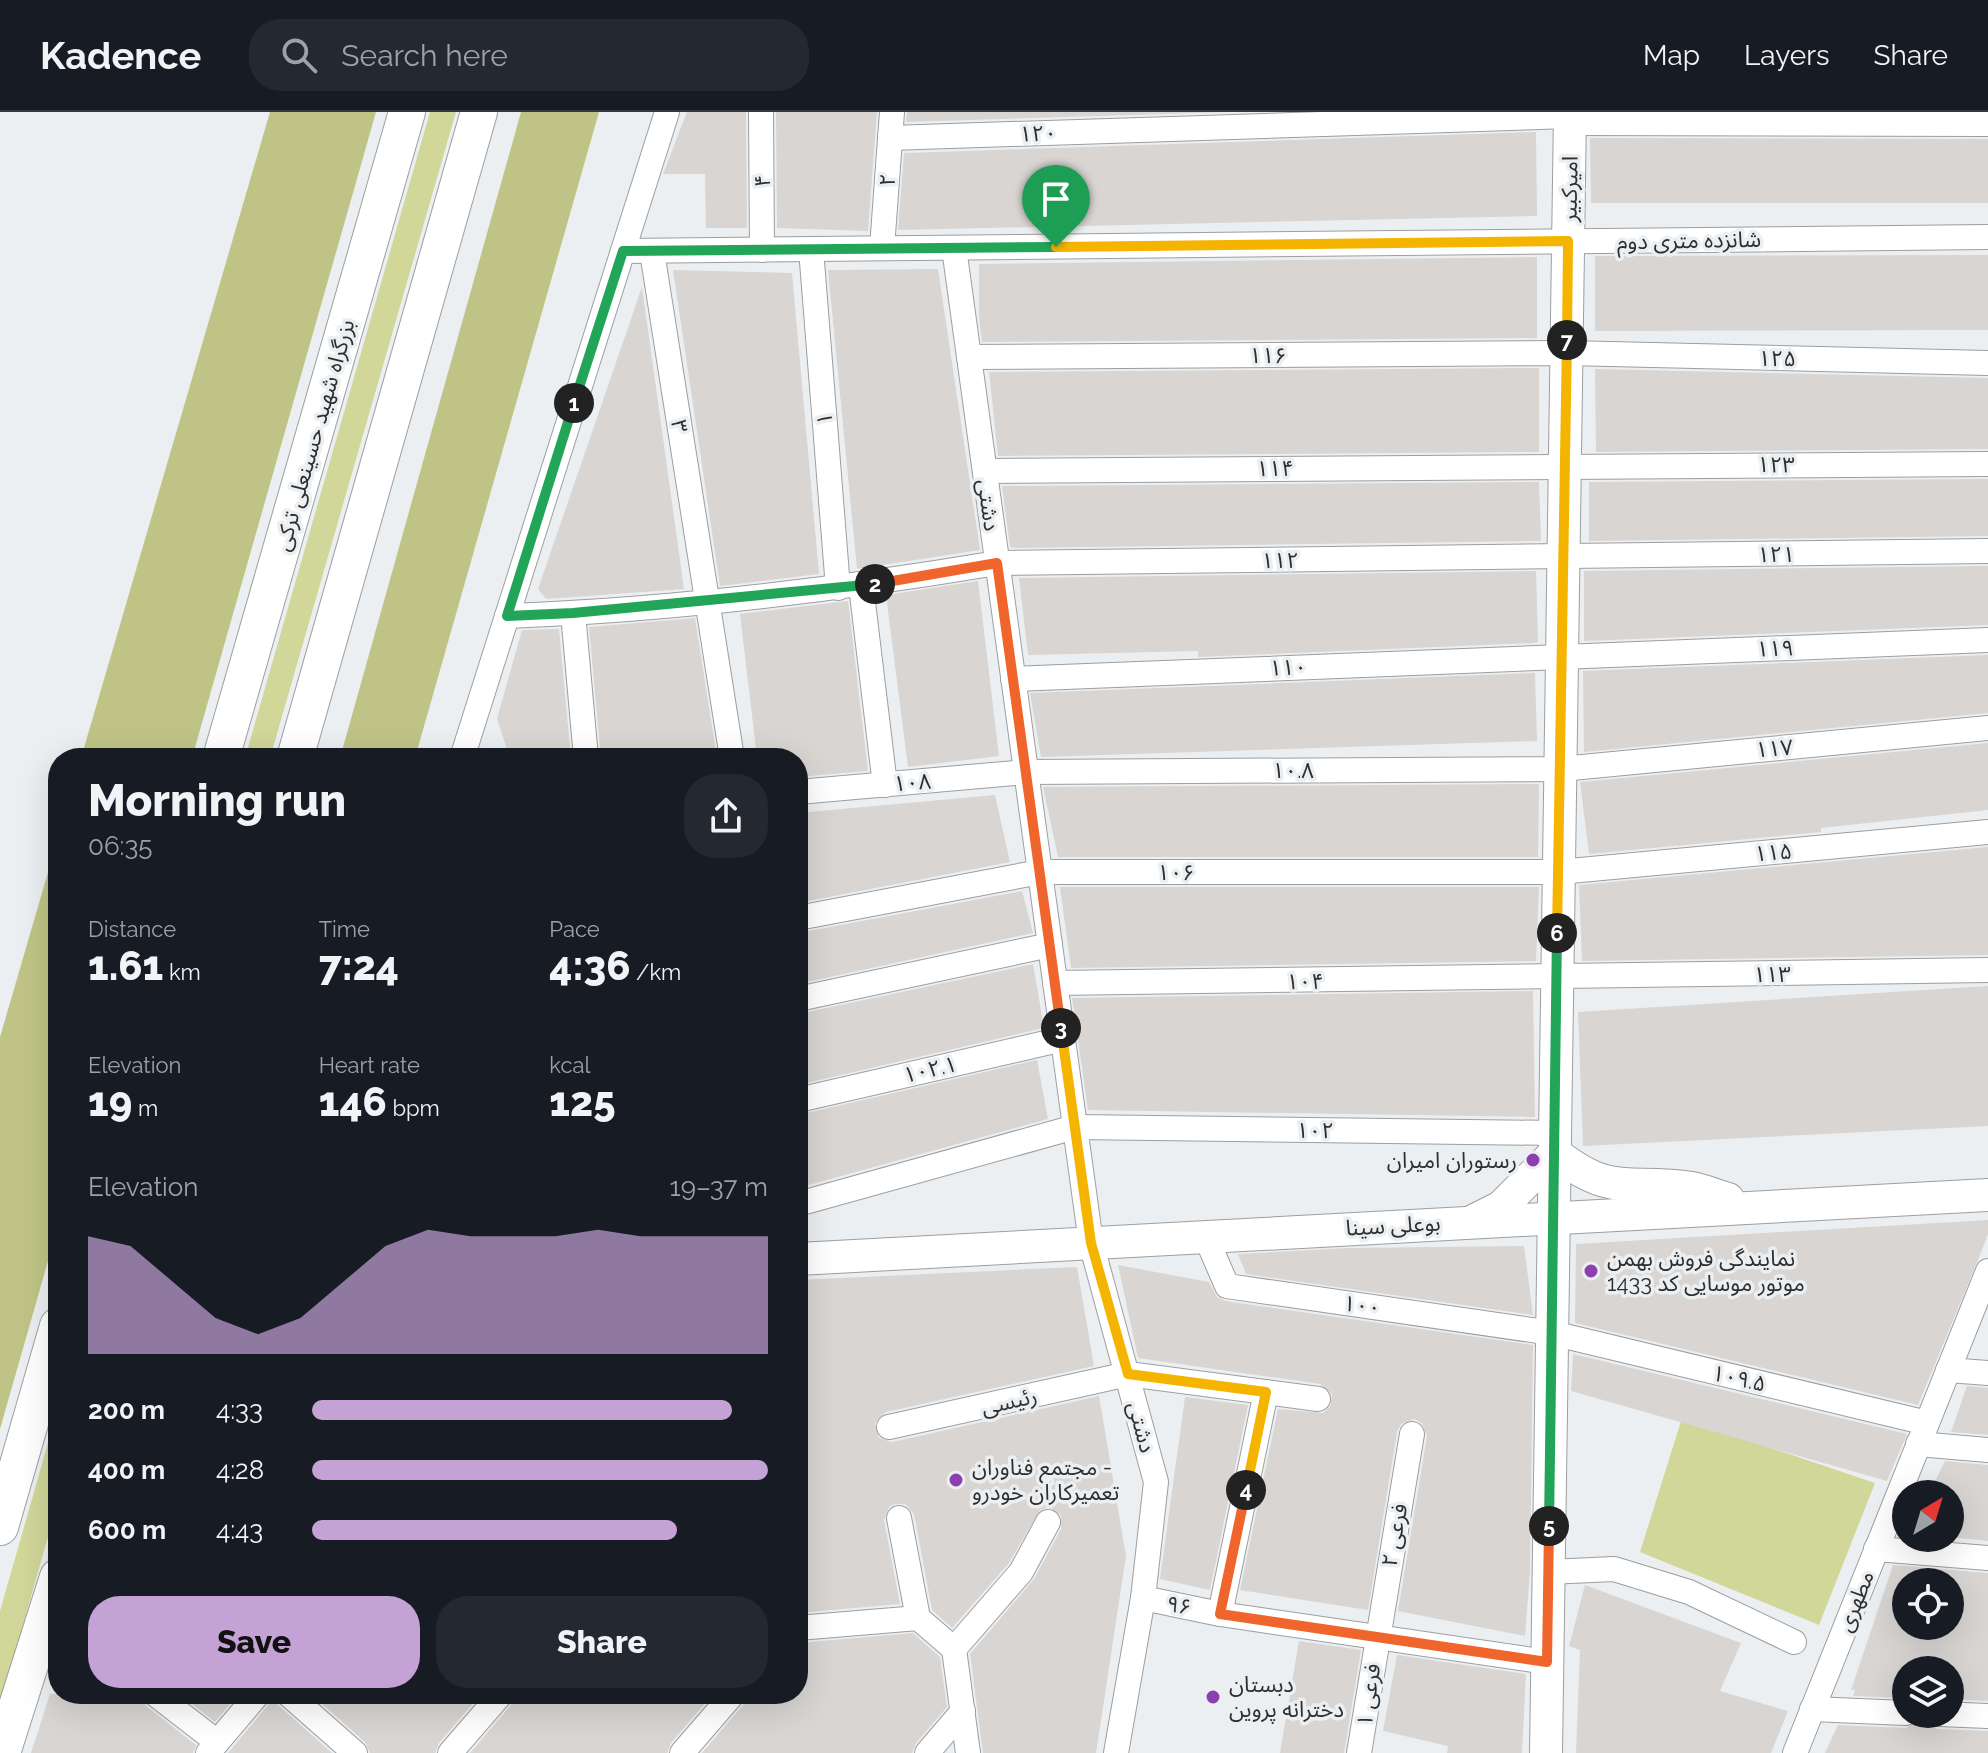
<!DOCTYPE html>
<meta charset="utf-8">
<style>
:root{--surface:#171b24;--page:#242831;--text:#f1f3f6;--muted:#9ea1a6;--line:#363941;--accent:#c4a2d6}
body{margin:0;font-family:Raleway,"Noto Sans Arabic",sans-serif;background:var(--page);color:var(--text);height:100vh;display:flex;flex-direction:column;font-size:30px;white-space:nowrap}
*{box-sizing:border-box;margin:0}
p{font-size:26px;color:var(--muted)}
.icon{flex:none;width:44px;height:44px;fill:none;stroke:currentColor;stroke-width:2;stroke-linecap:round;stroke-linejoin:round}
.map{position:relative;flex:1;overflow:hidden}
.details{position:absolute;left:48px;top:636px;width:760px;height:956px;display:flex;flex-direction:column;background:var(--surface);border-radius:32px;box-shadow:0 8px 32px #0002}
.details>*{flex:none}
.needle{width:52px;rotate:38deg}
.controls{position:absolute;left:1892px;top:1368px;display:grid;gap:16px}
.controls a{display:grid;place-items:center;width:72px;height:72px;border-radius:50%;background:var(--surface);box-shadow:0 8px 32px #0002;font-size:40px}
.pin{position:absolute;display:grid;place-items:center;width:68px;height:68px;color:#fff;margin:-82px -34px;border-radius:50% 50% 50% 0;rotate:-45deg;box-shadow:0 0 8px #0007}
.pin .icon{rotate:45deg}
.km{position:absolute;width:40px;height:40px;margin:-20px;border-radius:50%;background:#222;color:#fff;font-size:22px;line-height:40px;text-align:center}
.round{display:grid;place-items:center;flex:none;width:84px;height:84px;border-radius:32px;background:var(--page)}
.headline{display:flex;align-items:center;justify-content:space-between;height:136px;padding:0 40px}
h1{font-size:44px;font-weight:800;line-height:60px}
.metrics{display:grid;grid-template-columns:repeat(3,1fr);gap:12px;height:136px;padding:8px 40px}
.metrics div{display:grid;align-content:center}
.metrics b{font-size:40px;font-weight:800}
.metrics small{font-size:22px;font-weight:400}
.metrics p{font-size:22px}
.chart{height:224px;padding:16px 40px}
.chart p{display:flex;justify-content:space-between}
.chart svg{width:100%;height:144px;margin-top:8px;fill:var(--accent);opacity:.7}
.primary-button{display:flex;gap:16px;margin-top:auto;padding:16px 40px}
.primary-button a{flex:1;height:92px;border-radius:32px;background:var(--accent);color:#111;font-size:32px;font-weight:800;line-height:92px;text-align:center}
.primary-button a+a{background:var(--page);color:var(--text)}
ul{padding:0 40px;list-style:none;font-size:26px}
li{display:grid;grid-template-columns:128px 96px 1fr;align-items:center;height:60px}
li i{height:20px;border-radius:10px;background:var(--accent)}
header{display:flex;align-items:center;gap:48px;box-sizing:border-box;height:112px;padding:0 40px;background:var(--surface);border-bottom:2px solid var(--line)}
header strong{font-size:38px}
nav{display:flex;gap:44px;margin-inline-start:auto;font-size:28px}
.search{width:560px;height:72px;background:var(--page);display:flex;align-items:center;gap:20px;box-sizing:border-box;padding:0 28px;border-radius:32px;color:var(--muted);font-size:30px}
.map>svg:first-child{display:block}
.green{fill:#d1d699}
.forest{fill:#bfc486}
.building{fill:#d8d5d3;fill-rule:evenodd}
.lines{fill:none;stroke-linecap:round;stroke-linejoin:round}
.minor-casing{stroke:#9c9ea0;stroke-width:26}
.major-casing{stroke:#9c9ea0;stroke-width:34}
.highway-casing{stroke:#9c9ea0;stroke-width:38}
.minor{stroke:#fff;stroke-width:24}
.major{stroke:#fff;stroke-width:32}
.highway{stroke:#fff;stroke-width:36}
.split-1-casing{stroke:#fff;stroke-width:16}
.split-2-casing{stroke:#fff;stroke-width:16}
.split-3-casing{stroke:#fff;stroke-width:16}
.split-4-casing{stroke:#fff;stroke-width:16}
.split-5-casing{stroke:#fff;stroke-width:16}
.split-6-casing{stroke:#fff;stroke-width:16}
.split-7-casing{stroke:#fff;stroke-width:16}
.split-8-casing{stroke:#fff;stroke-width:16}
.split-1{stroke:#22a559;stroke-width:10}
.split-2{stroke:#22a559;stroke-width:10}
.split-3{stroke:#f0652b;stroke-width:10}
.split-4{stroke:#f5b400;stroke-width:10}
.split-5{stroke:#f0652b;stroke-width:10}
.split-6{stroke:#22a559;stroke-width:10}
.split-7{stroke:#f5b400;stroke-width:10}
.split-8{stroke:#f5b400;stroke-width:10}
.poi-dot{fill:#8d3faf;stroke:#eceff1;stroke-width:3}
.labels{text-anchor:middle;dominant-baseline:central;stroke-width:7;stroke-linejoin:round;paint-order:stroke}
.street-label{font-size:22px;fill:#2d2e2f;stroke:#eceff1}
.poi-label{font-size:22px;fill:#2d2e2f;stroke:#eceff1;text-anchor:start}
</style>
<header>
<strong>Kadence</strong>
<div class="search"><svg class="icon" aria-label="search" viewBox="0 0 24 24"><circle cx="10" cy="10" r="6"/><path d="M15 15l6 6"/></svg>Search here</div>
<nav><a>Map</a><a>Layers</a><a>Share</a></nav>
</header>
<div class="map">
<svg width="1988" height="1641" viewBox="0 0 1988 1641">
<rect width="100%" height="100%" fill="#eceff1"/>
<g class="green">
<path d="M430,0H456L270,646H245Z"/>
<path d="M58,1296V1389L0,1594V1499Z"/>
<path d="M1682,1306L1875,1371L1819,1513L1640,1440Z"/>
</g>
<g class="forest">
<path d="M270,0H376L192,646H81Z"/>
<path d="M521,0H599L415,646H340Z"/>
<path d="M58,726V1114L0,1317V925Z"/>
</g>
<g class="building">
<path d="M687,0H746L747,116H706L705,62H663Z"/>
<path d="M776,0H877L868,119L777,116Z"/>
<path d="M907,0H1230L906,10Z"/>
<path d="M1536,20L1537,104L898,118L904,41Z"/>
<path d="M1590,26L1988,27V91H1591Z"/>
<path d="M1988,143V218L1595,219V144Z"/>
<path d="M1537,145V226L986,230H982L979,206V152Z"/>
<path d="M938,157L980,438L857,457L828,158Z"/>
<path d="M673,158L792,161L819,462L720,474Z"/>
<path d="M642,175L684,477L546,487L538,477Z"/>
<path d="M1539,256V340L998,344L989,260Z"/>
<path d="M1595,257L1988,266V337L1596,340Z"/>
<path d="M1988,367V424L1589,429V370Z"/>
<path d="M1539,370L1541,429H1536L1016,436L1010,435L1002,374Z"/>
<path d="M1988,454V513L1584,529V459Z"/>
<path d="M1536,459L1538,530L1534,531L1198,545V539L1028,543L1019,466Z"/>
<path d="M978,469L999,644L908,655L886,483Z"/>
<path d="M848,489L868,659L798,665V646H757L740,502Z"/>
<path d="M695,506L717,646H601L589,515Z"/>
<path d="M559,517L571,646H510L497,607L522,518Z"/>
<path d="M1988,543V601L1584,640L1583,559Z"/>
<path d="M1535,561L1537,629L1041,645L1030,581Z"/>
<path d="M1988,631V698L1821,716V720L1589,742L1580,670Z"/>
<path d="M1539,672L1538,745H1058L1043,675Z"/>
<path d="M995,683L1010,750L798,791V701Z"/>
<path d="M1988,735V843L1582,849L1579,773Z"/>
<path d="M1060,775H1539L1536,849L1071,856Z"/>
<path d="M1022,779L1033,821L798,872V821Z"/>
<path d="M1033,852L1044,916L798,973V902Z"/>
<path d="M1988,874V1014L1583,1034L1578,900Z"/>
<path d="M1533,879L1535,1005L1088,998L1072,886Z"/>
<path d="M1037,948L1048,1007L798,1076V1003Z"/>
<path d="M1988,1108V1122L1978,1148L1918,1293L1575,1211L1576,1132Z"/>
<path d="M1524,1134L1533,1203L1246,1162L1238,1142L1348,1136Z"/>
<path d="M1118,1153L1209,1170L1217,1185L1225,1189L1533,1233L1530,1459L1525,1524L1398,1499L1427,1324L1422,1311L1414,1307L1401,1312L1397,1320L1368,1498L1240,1478L1278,1297L1323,1301L1330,1295L1332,1282L1320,1272L1138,1246Z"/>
<path d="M1077,1155L1094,1254L886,1300L875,1311L879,1326L892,1330L1099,1284L1126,1444L1096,1641H983L970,1542L1034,1467L1061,1417V1403L1048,1395L1040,1398L1009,1451L952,1516L932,1498L914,1402L905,1392H895L889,1395L884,1408L900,1492L798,1501V1168Z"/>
<path d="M1573,1242L1907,1322L1887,1369L1571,1279Z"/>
<path d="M1967,1274L1988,1276V1323L1951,1320Z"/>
<path d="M1185,1285L1248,1293L1210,1478L1160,1467Z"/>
<path d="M1945,1349L1988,1353V1429L1950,1425V1382H1929Z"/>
<path d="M1893,1453L1988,1461V1589L1950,1587V1558H1906V1586L1853,1584L1855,1578H1851ZM1906,1470H1950V1514H1906Z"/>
<path d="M1585,1473L1741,1531L1720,1579L1788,1599L1771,1641H1576L1580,1538L1569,1534Z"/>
<path d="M913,1521L940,1545L947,1595L916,1631L912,1641H702L744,1592L748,1582H798V1531Z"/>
<path d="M1299,1529L1361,1538L1344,1641H1280Z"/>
<path d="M1397,1543L1526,1562L1522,1641H1447L1448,1634L1383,1619Z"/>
<path d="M50,1582H140L146,1594L196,1633L193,1641H31Z"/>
<path d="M180,1582H238L215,1610Z"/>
<path d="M273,1582L278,1593L332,1641H228L269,1592Z"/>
<path d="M311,1582H481L439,1631L435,1641H370L365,1630Z"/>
<path d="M516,1582H713L671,1631L667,1641H470L512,1592Z"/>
<path d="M1918,1610L1938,1617L1988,1619V1641H1825L1838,1613L1905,1616Z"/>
</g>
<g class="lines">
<g class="minor-casing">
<g id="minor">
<path d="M761,0L762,138"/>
<path d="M1570,11L1988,12"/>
<path d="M890,26L1570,4"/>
<path d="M882,136L892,0"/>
<path d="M954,136L1091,1131L1156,1370L1143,1486L1116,1641"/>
<path d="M811,137L838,476"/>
<path d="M623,139L1988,125"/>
<path d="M652,140L732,646"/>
<path d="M969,245L1567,241L1988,251"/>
<path d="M985,359L1988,352"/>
<path d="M861,474L885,673"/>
<path d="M573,501L586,646"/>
<path d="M507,504C671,498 835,478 997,451L1988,439"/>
<path d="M1013,567L1988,528"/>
<path d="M462,646L667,0"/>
<path d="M798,680L1026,660L1561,657L1988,616"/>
<path d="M798,806L1040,760H1559L1988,720"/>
<path d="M1055,871L1988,858"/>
<path d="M798,887L1050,833"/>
<path d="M798,988L1063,927"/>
<path d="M798,1092L1075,1015L1555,1021"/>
<path d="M1205,1123L1227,1174L1552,1221L1927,1311"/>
<path d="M1948,1258L1988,1261"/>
<path d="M889,1315L1128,1262L1318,1287"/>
<path d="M1918,1332L1988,1338"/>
<path d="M899,1406L918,1506"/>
<path d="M1876,1437L1988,1446"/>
<path d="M1548,1460L1614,1457L1689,1480L1794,1530"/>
<path d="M1143,1486L1220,1502L1547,1550"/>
<path d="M1220,1502L1266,1280"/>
<path d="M798,1516L918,1506L954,1537L968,1641"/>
<path d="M954,1537L1021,1460L1048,1410"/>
<path d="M155,1582L217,1630"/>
<path d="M288,1582L355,1641"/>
<path d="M1812,1597L1906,1601"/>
<path d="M1939,1602L1988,1604"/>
<path d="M208,1641L258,1582"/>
<path d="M450,1641L501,1582"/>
<path d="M682,1641L733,1582"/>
<path d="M927,1641L963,1599"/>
<path d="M1359,1641L1412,1322"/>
<path d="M1795,1641L1988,1159"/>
</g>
</g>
<g class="major-casing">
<g id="major">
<path d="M1475,1108L1501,1095L1555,1041C1613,1087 1629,1066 1692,1076C1704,1078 1716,1084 1728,1087"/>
<path d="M798,1147L1988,1083"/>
<path d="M1546,1641L1570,0"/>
</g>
</g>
<g class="highway-casing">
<g id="highway">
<path d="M221,646L407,0"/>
<path d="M295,646L479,0"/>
<path d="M0,1415L58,1214"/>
<path d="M2,1641L58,1465"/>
</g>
</g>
<use href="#minor" class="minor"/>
<use href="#major" class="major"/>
<use href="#highway" class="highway"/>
</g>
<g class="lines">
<g class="split-1-casing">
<path id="split-1" d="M574,291L623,139L1056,135"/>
</g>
<g class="split-2-casing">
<path id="split-2" d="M574,291L507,504L573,501L875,472"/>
</g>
<g class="split-3-casing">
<path id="split-3" d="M875,472L997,451L1061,916"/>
</g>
<g class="split-4-casing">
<path id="split-4" d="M1061,916L1091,1131L1128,1262L1266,1280L1246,1378"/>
</g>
<g class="split-5-casing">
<path id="split-5" d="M1246,1378L1220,1502L1547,1550L1549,1414"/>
</g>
<g class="split-6-casing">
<path id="split-6" d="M1549,1414L1557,821"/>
</g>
<g class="split-7-casing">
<path id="split-7" d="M1557,821L1567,228"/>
</g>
<g class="split-8-casing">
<path id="split-8" d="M1056,135L1568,129L1567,228"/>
</g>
<use href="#split-1" class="split-1"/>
<use href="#split-2" class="split-2"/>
<use href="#split-3" class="split-3"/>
<use href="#split-4" class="split-4"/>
<use href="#split-5" class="split-5"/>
<use href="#split-6" class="split-6"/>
<use href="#split-7" class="split-7"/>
<use href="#split-8" class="split-8"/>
</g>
<g class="poi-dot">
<circle cx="1533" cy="1048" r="8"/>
<circle cx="1591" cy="1159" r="8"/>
<circle cx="956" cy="1368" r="8"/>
<circle cx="1213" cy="1585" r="8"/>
</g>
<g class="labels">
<g class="street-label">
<text transform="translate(1038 21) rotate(-2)">۱۲۰</text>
<text transform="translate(887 68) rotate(-86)">۲</text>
<text transform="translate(762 69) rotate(-90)">۴</text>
<text transform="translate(1569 77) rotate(-89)">امیرکبیر</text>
<text transform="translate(1689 128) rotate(-1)">شانزده متری دوم</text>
<text x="1268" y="243">۱۱۶</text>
<text transform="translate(1777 246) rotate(1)">۱۲۵</text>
<text transform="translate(824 307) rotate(-95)">۱</text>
<text transform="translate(680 314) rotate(81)">۳</text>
<text transform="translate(314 323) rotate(-74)">بزرگراه شهید حسینعلی ترکی</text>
<text x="1776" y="352">۱۲۳</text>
<text transform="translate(1275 356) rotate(-1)">۱۱۴</text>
<text transform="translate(989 393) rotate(82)">دشتی</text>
<text transform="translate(1776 442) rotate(-1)">۱۲۱</text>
<text transform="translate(1280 448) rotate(-1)">۱۱۲</text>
<text transform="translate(1775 536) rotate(-2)">۱۱۹</text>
<text transform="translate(1288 555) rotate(-2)">۱۱۰</text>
<text transform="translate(1774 636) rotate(-5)">۱۱۷</text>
<text x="1293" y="658">۱۰.۸</text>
<text transform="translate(912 670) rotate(-5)">۱۰۸</text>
<text transform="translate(1773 740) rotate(-5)">۱۱۵</text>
<text x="1176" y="760">۱۰۶</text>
<text transform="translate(1772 862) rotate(-1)">۱۱۳</text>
<text transform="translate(1305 869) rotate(-1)">۱۰۴</text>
<text transform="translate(930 957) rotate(-13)">۱۰۲.۱</text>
<text transform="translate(1315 1018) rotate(1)">۱۰۲</text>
<text transform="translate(1393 1113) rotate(-3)">بوعلی سینا</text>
<text transform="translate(1362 1193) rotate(8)">۱۰۰</text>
<text transform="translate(1739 1266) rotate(13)">۱۰۹.۵</text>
<text transform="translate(1009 1289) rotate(-13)">رئیسی</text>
<text transform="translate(1142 1315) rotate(75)">دشتی</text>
<text transform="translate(1394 1423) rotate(-80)">فرعی ۲</text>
<text transform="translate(1855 1489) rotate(-68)">مطهری</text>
<text transform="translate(1179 1493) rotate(11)">۹۶</text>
<text transform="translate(1368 1583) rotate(-82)">فرعی ۱</text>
</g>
<g class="poi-label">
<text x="1517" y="1048" text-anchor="end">رستوران امیران</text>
<text x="1607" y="1146">نمایندگی فروش بهمن<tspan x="1607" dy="25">موتور موسایی کد 1433</tspan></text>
<text x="972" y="1355">مجتمع فناوران -<tspan x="972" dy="25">تعمیرکاران خودرو</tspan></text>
<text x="1229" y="1572">دبستان<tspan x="1229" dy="25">دخترانه پروین</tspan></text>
</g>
</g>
</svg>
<div class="controls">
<a><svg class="needle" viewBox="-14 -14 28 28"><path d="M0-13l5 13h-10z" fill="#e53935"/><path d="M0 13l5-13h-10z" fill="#9ea1a6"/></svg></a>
<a><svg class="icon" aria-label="locate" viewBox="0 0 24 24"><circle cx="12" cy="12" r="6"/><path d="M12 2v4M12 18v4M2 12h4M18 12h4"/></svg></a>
<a><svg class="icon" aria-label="layers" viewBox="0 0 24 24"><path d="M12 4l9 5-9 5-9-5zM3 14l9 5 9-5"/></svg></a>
</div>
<div class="pin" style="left:1056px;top:135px;background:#1e9e55"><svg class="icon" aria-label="arrive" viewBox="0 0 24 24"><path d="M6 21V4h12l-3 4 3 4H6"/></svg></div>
<b class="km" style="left:574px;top:291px">1</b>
<b class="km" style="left:875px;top:472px">2</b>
<b class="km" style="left:1061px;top:916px">3</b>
<b class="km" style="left:1246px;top:1378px">4</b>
<b class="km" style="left:1549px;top:1414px">5</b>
<b class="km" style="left:1557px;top:821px">6</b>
<b class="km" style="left:1567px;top:228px">7</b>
<section class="details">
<div class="headline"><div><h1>Morning run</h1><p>06:35</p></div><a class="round"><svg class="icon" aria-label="share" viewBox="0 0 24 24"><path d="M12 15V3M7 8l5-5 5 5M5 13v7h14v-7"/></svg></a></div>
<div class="metrics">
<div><p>Distance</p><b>1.61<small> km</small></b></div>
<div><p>Time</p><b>7:24</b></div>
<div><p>Pace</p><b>4:36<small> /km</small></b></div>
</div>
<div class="metrics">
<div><p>Elevation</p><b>19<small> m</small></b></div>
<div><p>Heart rate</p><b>146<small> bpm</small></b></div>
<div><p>kcal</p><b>125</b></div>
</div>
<div class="chart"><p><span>Elevation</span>19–37 m</p>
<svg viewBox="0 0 160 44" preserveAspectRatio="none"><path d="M0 44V8L10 11L20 22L30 33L40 38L50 33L60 22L70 11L80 6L90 8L100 8L110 8L120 6L130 8L140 8L150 8L160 8V44z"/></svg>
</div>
<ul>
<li><b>200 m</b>4:33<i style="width:92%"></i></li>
<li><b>400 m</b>4:28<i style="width:100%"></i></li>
<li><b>600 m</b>4:43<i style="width:80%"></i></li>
</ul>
<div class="primary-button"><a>Save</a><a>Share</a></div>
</section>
</div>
